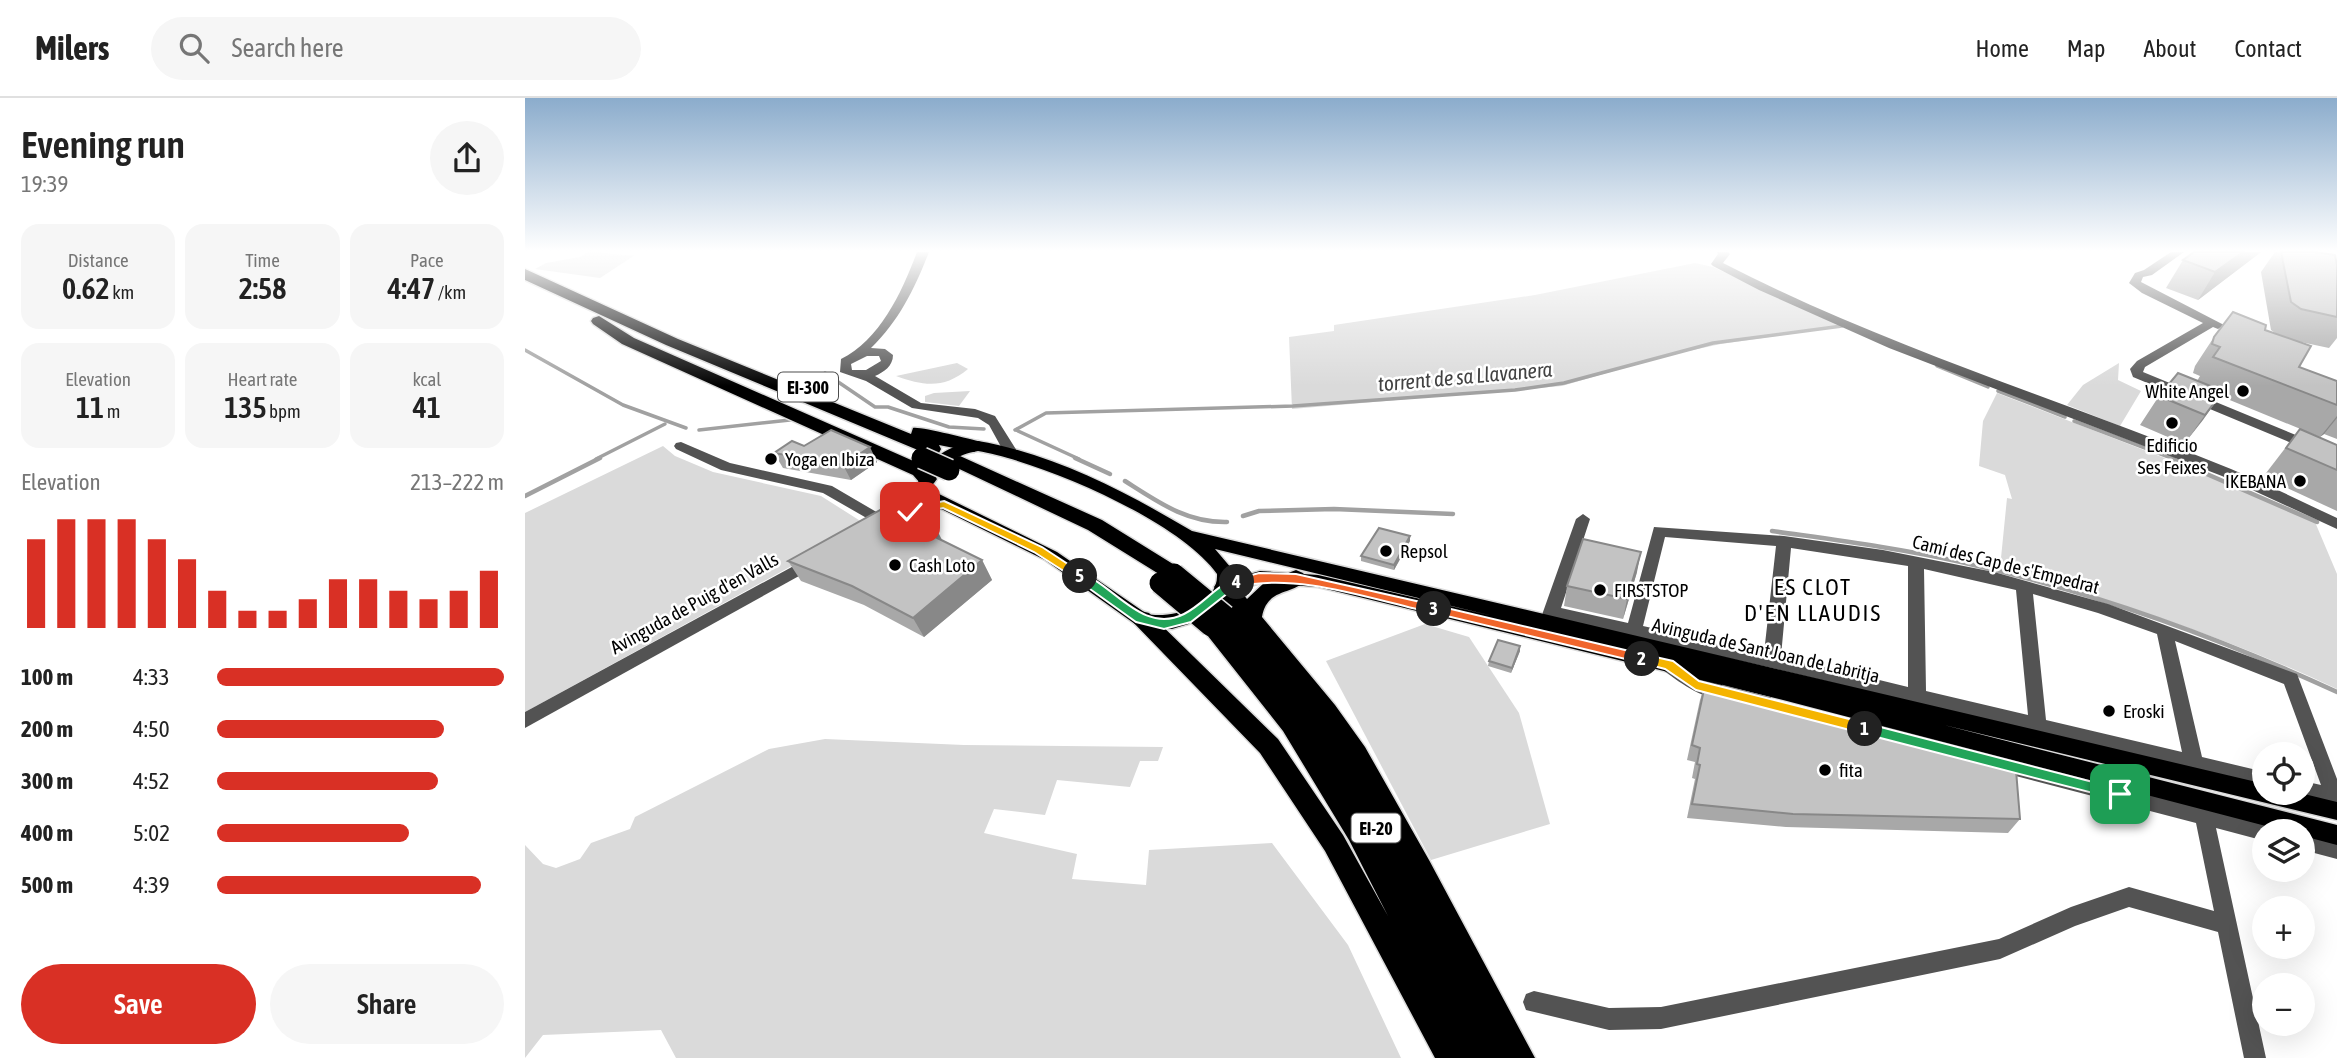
<!DOCTYPE html>
<meta charset="utf-8">
<style>
:root{--surface:#fff;--page:#f6f6f6;--text:#222;--muted:#767676;--line:#e0e0e0;--accent:#d93025}
body{margin:0;font-family:"Asap Condensed",sans-serif;background:var(--page);color:var(--text);height:100vh;display:flex;flex-direction:column;font-size:26px;white-space:nowrap}
*{box-sizing:border-box;margin:0}
p{font-size:23px;color:var(--muted)}
.icon{flex:none;width:38px;height:38px;fill:none;stroke:currentColor;stroke-width:2;stroke-linecap:round;stroke-linejoin:round}
.map{position:relative;flex:1;overflow:hidden}
.side{display:flex;flex-direction:column;background:var(--surface);width:525px}
.side>*{flex:none}
.fabs{position:absolute;left:1727px;top:644px;display:grid;gap:14px}
.fabs a{display:grid;place-items:center;width:63px;height:63px;border-radius:50%;background:var(--surface);box-shadow:0 7px 28px #0002;font-size:35px}
.pin{position:absolute;display:grid;place-items:center;width:60px;height:60px;color:#fff;margin:-30px;border-radius:14px;box-shadow:0 4px 10px #0006}
.km{position:absolute;width:35px;height:35px;margin:-18px;border-radius:50%;background:#222;color:#fff;font-size:19px;line-height:35px;text-align:center}
.round{display:grid;place-items:center;flex:none;width:74px;height:74px;border-radius:37px;background:var(--page)}
.summary{display:flex;align-items:center;justify-content:space-between;height:119px;padding:0 21px}
h1{font-size:38px;font-weight:600;line-height:52px}
.metrics{display:grid;grid-template-columns:repeat(3,1fr);gap:10px;height:119px;padding:7px 21px}
.metrics div{display:grid;align-content:center;border-radius:18px;background:var(--page);text-align:center}
.metrics b{font-size:30px;font-weight:600}
.metrics small{font-size:19px;font-weight:400}
.metrics p{font-size:19px}
.chart{height:196px;padding:14px 21px}
.chart p{display:flex;justify-content:space-between}
.chart svg{width:100%;height:126px;margin-top:7px;stroke:var(--accent);stroke-width:6}
.primary-button{display:flex;gap:14px;margin-top:auto;padding:14px 21px}
.primary-button a{flex:1;height:80px;border-radius:42px;background:var(--accent);color:#fff;font-size:28px;font-weight:600;line-height:80px;text-align:center}
.primary-button a+a{background:var(--page);color:var(--text)}
ul{padding:0 21px;list-style:none;font-size:23px}
li{display:grid;grid-template-columns:112px 84px 1fr;align-items:center;height:52px}
li i{height:18px;border-radius:9px;background:var(--accent)}
header{display:flex;align-items:center;gap:42px;box-sizing:border-box;height:98px;padding:0 35px;background:var(--surface);border-bottom:2px solid var(--line)}
header strong{font-size:33px}
nav{display:flex;gap:38px;margin-inline-start:auto;font-size:24px}
.search{width:490px;height:63px;background:var(--page);display:flex;align-items:center;gap:18px;box-sizing:border-box;padding:0 24px;border-radius:38px;color:var(--muted);font-size:26px}
main{display:flex;flex:1;min-height:0}
.map>svg:first-child{display:block}
.green{fill:#dadada}
.lines{fill:none;stroke-linecap:round;stroke-linejoin:round}
.stream-far1{stroke:#a1a1a1;stroke-width:3.5}
.stream{stroke:#a1a1a1;stroke-width:4.5}
.major-casing{stroke:#dbdbdb;stroke-width:3}
.highway-casing{stroke:#dbdbdb;stroke-width:3}
.minor{fill:#535353;fill-rule:evenodd}
.major{fill:#000;fill-rule:evenodd}
.highway{fill:#000;fill-rule:evenodd}
.highway-bridge-far1-casing{stroke:#dbdbdb;stroke-width:19;stroke-linecap:butt}
.highway-bridge-casing{stroke:#dbdbdb;stroke-width:24;stroke-linecap:butt}
.highway-bridge-far1{stroke:#000;stroke-width:17}
.highway-bridge{stroke:#000;stroke-width:21}
.wall{fill:#a8a8a8}
.shaded-wall{fill:#888}
.building{fill:#c3c3c3;stroke:#888;stroke-width:2}
.split-1{fill:#22a559;stroke:#fff;stroke-width:2}
.split-2{fill:#f5b400;stroke:#fff;stroke-width:2}
.split-3{fill:#f0652b;stroke:#fff;stroke-width:2}
.split-4{fill:#f0652b;stroke:#fff;stroke-width:2}
.split-5{fill:#22a559;stroke:#fff;stroke-width:2}
.split-6{fill:#f5b400;stroke:#fff;stroke-width:2}
.poi-dot{fill:#000;stroke:#fff;stroke-width:2.5}
.labels{text-anchor:middle;dominant-baseline:central;stroke-width:5;stroke-linejoin:round;paint-order:stroke}
.shield{fill:#fff;stroke:#4c4c4c;stroke-width:2}
.shield-label{font-size:18px;font-weight:bold;fill:#000}
.poi-label{font-size:19px;fill:#000;stroke:#fff;text-anchor:start}
.street-label{font-size:19px;fill:#000;stroke:#fff}
.water-label{font-size:21px;font-style:italic;fill:#424242;stroke:#fff}
.quarter-label{font-size:23px;letter-spacing:2px;fill:#000;stroke:#fff}
</style>
<header>
<strong>Milers</strong>
<div class="search"><svg class="icon" aria-label="search" viewBox="0 0 24 24"><circle cx="10" cy="10" r="6"/><path d="M15 15l6 6"/></svg>Search here</div>
<nav><a>Home</a><a>Map</a><a>About</a><a>Contact</a></nav>
</header>
<main>
<section class="side">
<div class="summary"><div><h1>Evening run</h1><p>19:39</p></div><a class="round"><svg class="icon" aria-label="share" viewBox="0 0 24 24"><path d="M12 15V3M7 8l5-5 5 5M5 13v7h14v-7"/></svg></a></div>
<div class="metrics">
<div><p>Distance</p><b>0.62<small> km</small></b></div>
<div><p>Time</p><b>2:58</b></div>
<div><p>Pace</p><b>4:47<small> /km</small></b></div>
</div>
<div class="metrics">
<div><p>Elevation</p><b>11<small> m</small></b></div>
<div><p>Heart rate</p><b>135<small> bpm</small></b></div>
<div><p>kcal</p><b>41</b></div>
</div>
<div class="chart"><p><span>Elevation</span>213–222 m</p>
<svg viewBox="0 0 160 44" preserveAspectRatio="none"><path d="M5 44V13M15 44V6M25 44V6M35 44V6M45 44V13M55 44V20M65 44V31M75 44V38M85 44V38M95 44V34M105 44V27M115 44V27M125 44V31M135 44V34M145 44V31M155 44V24"/></svg>
</div>
<ul>
<li><b>100 m</b>4:33<i style="width:100%"></i></li>
<li><b>200 m</b>4:50<i style="width:79%"></i></li>
<li><b>300 m</b>4:52<i style="width:77%"></i></li>
<li><b>400 m</b>5:02<i style="width:67%"></i></li>
<li><b>500 m</b>4:39<i style="width:92%"></i></li>
</ul>
<div class="primary-button"><a>Save</a><a>Share</a></div>
</section>
<div class="map">
<svg width="1812" height="960" viewBox="0 0 1812 960">
<rect width="100%" height="100%" fill="#fff"/>
<g class="green">
<path d="M63,154C80,154 93,158 110,157L75,180L10,171L21,165L55,159Z"/>
<path d="M1170,165L1188,169L1321,228L1196,246L1140,258L1037,288L767,311L764,239L809,233V227L1010,197Z"/>
<path d="M432,265L443,271C419,291 399,288 371,278Z"/>
<path d="M1594,265L1593,282L1616,293L1595,328L1542,307L1558,287Z"/>
<path d="M445,293L434,308L400,304V298L409,295Z"/>
<path d="M1472,295L1714,389L1790,424L1812,476V591C1704,540 1590,503 1475,470L1482,400L1487,401L1480,377L1454,368L1458,323Z"/>
<path d="M138,348L150,358L188,374L296,398L337,424L334,431L0,614V415Z"/>
<path d="M900,526L944,539L994,615L1025,726L906,762L801,563Z"/>
<path d="M300,641L439,647L638,649L633,663H615L605,689L532,682L520,717L469,711L459,735L552,756L547,781L621,787L624,752L747,745L823,847L876,960H151L136,932L18,937L0,960V747L18,766L31,770L55,761L66,745L105,731L110,719L244,651Z"/>
</g>
<g class="lines">
<g class="stream-far1">
<path d="M0,252L98,307L161,330"/>
<path d="M1412,268L1463,289"/>
<path d="M300,275L350,309H363L424,329L459,331"/>
<path d="M1473,293L1540,319"/>
<path d="M1549,323L1649,361"/>
<path d="M174,332L265,322"/>
<path d="M490,332L521,315L768,308L990,292L1039,285L1188,245L1317,228"/>
<path d="M491,332L554,361"/>
<path d="M71,361L140,326"/>
</g>
<g class="stream">
<path d="M550,360L585,376"/>
<path d="M1645,360L1792,424"/>
<path d="M600,383C633,404 662,425 702,424"/>
<path d="M0,398L75,360"/>
<path d="M718,418L734,413L809,411L928,416"/>
<path d="M1247,433C1310,442 1374,450 1436,464C1566,493 1691,538 1812,594"/>
</g>
<g class="major-casing">
<path id="major" d="M453,343C529,356 601,394 667,433L1740,686V695H1775L1812,704V722L1419,627L1812,727V747L1778,738V733H1760L1258,602L793,489L735,485L706,494L692,510L667,525L647,531L624,530L610,526L520,462L402,404L392,387C402,359 425,347 453,343ZM453,353C517,364 655,423 692,476C694,508 646,521 622,516L532,454L414,396L408,387C415,367 433,356 453,353ZM690,451L968,518L793,477L735,473L710,480L707,471Z"/>
</g>
<g class="highway-casing">
<g id="highway">
<path d="M0,171L153,241L386,336L388,330C394,328 445,341 456,344L458,348L449,354L414,347L416,351L414,355H400L141,247L0,182Z"/>
<path d="M74,218L109,240L402,369L412,381L409,385H395L388,377L97,246L68,226L66,223L68,220Z"/>
<path d="M435,358L577,422L656,471L659,476L656,481L649,484L642,481L563,432L428,368L426,364L428,360Z"/>
<path d="M771,472L778,475L782,480C771,498 742,488 737,519L810,607L840,649L904,762L1010,960H910L800,753L735,655L605,521L608,515L616,513L624,515L753,641L818,737L863,818L824,742L758,633L675,528L678,522L691,521L689,518L692,512L700,510L706,512L689,489L693,483C708,479 713,490 722,501L740,484Z"/>
</g>
</g>
<g class="minor">
<path d="M392,154H404C390,190 374,223 346,250L360,251L368,257C368,268 359,274 350,278L396,305L450,311L470,318L492,353L490,356H480L464,327L453,320L387,310L341,283L315,274L316,261C355,242 377,194 392,154ZM342,258H354L356,263L341,272H327L326,266Z"/>
<path d="M1192,154H1203L1205,156L1198,165C1361,249 1537,302 1706,371C1742,386 1777,404 1812,420V431L1697,378L1364,250L1234,192L1188,168L1186,166L1193,156Z"/>
<path d="M1646,154H1659L1627,177L1618,179L1616,184L1699,227L1693,231L1688,229L1620,269L1618,274L1812,354V364L1608,279L1605,271L1612,263L1678,225L1617,195L1604,185L1610,175L1619,172Z"/>
<path d="M156,344L205,365L307,388L360,419L380,410L419,401L426,406L424,410L389,418L359,430L298,395L196,372L151,351L149,348L151,345Z"/>
<path d="M1058,416L1065,421L1036,510L1103,525L1129,429L1259,438L1358,452L1469,474L1583,506L1772,576L1812,681V714L1805,712L1802,706L1770,695H1778V683L1796,687L1759,586L1650,543L1677,659L1740,674V690L1247,570L1033,522L1030,527H1018L1016,523L1018,514L1051,421ZM1140,439L1251,448L1239,555L1118,528ZM1266,450L1383,468V589L1256,558ZM1399,471L1491,492L1503,617L1401,593ZM1508,496L1573,515L1632,536L1657,654L1521,622Z"/>
<path d="M287,458L292,460L295,464L292,468L0,630V614Z"/>
<path d="M1144,560L1176,581L1206,590L1209,595L1206,600C1184,607 1154,584 1138,572L1135,567L1138,562Z"/>
<path d="M1357,627L1668,707L1670,703L1677,701L1684,703L1687,712L1747,728L1749,733H1740V743L1691,730L1741,960H1719L1693,834L1604,809L1550,828L1475,861L1136,931L1084,932L1001,912L998,904L1001,896L1009,893L1084,910L1136,909L1474,841L1546,809L1604,789L1689,813L1671,725L1357,643L1351,640L1348,635L1351,630Z"/>
<path d="M1778,734L1812,743V761L1778,752Z"/>
</g>
<use href="#major" class="major"/>
<use href="#highway" class="highway"/>
<g class="highway-bridge-far1-casing">
<path id="highway-bridge-far1" d="M396,359L401,361"/>
</g>
<g class="highway-bridge-casing">
<g id="highway-bridge">
<path d="M397,360L424,372"/>
<path d="M649,476L700,518"/>
<path d="M635,485L686,528"/>
</g>
</g>
<use href="#highway-bridge-far1" class="highway-bridge-far1"/>
<use href="#highway-bridge" class="highway-bridge"/>
</g>
<g class="wall">
<path d="M1736,154L1673,202L1641,190L1658,162Z"/>
<path d="M1750,154H1790L1812,167V240L1804,250L1771,243L1774,269L1812,283V341L1799,336L1795,339L1695,298L1659,346L1615,327L1634,298L1672,283L1675,278L1668,275L1670,268L1689,239L1740,232L1750,235L1746,232L1736,174Z"/>
<path d="M1775,331L1812,347V413L1738,379Z"/>
<path d="M249,355L352,364L326,382L258,370Z"/>
<path d="M418,443L457,462L467,482L399,539L339,507L276,483L263,463Z"/>
<path d="M885,443L869,472L836,463V458Z"/>
<path d="M1112,474L1098,521L1039,508L1042,488Z"/>
<path d="M995,548V553L986,575L963,568L964,563Z"/>
<path d="M1180,587L1245,604L1495,721L1483,735L1261,729L1162,720L1170,681L1167,680L1170,664L1162,662L1175,602Z"/>
</g>
<g class="shaded-wall">
<path d="M1718,154H1736L1673,202L1690,174Z"/>
<path d="M1698,293L1678,322L1659,346L1680,317Z"/>
<path d="M1812,318V320L1799,336L1795,339Z"/>
<path d="M345,349L352,364L326,382L318,367Z"/>
<path d="M408,424L418,444L396,432Z"/>
<path d="M885,438V443L869,472V467Z"/>
<path d="M1116,454L1112,474L1098,521L1102,501Z"/>
<path d="M457,462L467,482L399,539L388,520Z"/>
<path d="M995,548V553L986,575L987,570Z"/>
</g>
<g class="building">
<path d="M1669,154H1718L1690,174L1658,162Z"/>
<path d="M1756,154H1790L1810,157L1812,167V219L1776,211L1766,204Z"/>
<path d="M1708,214L1741,227L1740,232L1786,248L1774,269L1812,283V307L1688,259L1695,249L1687,246L1689,239Z"/>
<path d="M1653,275L1698,293L1680,317L1634,298Z"/>
<path d="M1775,331L1812,347V372L1761,350Z"/>
<path d="M306,332L345,349L318,367L249,355L267,343L279,348Z"/>
<path d="M366,406L408,424L396,432L457,462L388,520L327,488L263,463Z"/>
<path d="M854,430L885,438L869,467L836,458Z"/>
<path d="M1058,441L1116,454L1102,501L1042,488Z"/>
<path d="M973,542L995,548L987,570L964,563Z"/>
<path d="M1180,587L1197,592L1198,588L1245,600V604L1491,672L1495,721L1268,716L1167,706L1175,667L1172,666L1175,650L1167,647Z"/>
</g>
<linearGradient id="sky" x2="0" y2="1"><stop stop-color="#8baccc"/><stop offset="0.53" stop-color="#fff"/><stop offset="1" stop-color="#fff" stop-opacity="0"/></linearGradient>
<rect width="1812" height="288" fill="url(#sky)"/>
<path class="split-1" d="M1340,625L1595,691L1601,696L1595,702L1340,636L1334,631Z"/>
<path class="split-2" d="M1117,556L1148,563L1174,583L1340,625L1347,631L1340,636L1171,592L1140,571L1113,564V557Z"/>
<path class="split-3" d="M909,507L1117,556L1124,561L1117,565L905,514V508Z"/>
<path class="split-4" d="M734,475L771,476L909,507L915,511L909,515C847,502 774,474 712,489L706,484L708,482Z"/>
<path class="split-5" d="M555,474C589,487 618,537 659,516C679,506 691,487 712,480L717,484L666,524L639,531L611,524L551,481L550,478Z"/>
<path class="split-6" d="M419,403L517,449L561,478L559,481H551L509,454L418,410L385,417L380,414L385,410Z"/>
<g class="poi-dot">
<circle cx="1718" cy="293" r="7"/>
<circle cx="1647" cy="325" r="7"/>
<circle cx="246" cy="361" r="7"/>
<circle cx="1775" cy="383" r="7"/>
<circle cx="861" cy="453" r="7"/>
<circle cx="370" cy="467" r="7"/>
<circle cx="1075" cy="492" r="7"/>
<circle cx="1584" cy="613" r="7"/>
<circle cx="1300" cy="672" r="7"/>
</g>
<g class="labels">
<g class="shield">
<rect x="253" y="274.5" width="60" height="29" rx="5"/>
<rect x="826.5" y="715.5" width="49" height="29" rx="5"/>
</g>
<g class="shield-label">
<text x="283" y="289">EI-300</text>
<text x="851" y="730">EI-20</text>
</g>
<g class="poi-label">
<text x="1704" y="293" text-anchor="end">White Angel</text>
<text x="1647" y="347" text-anchor="middle">Edificio<tspan x="1647" dy="22">Ses Feixes</tspan></text>
<text x="260" y="361">Yoga en Ibiza</text>
<text x="1761" y="383" text-anchor="end">IKEBANA</text>
<text x="875" y="453">Repsol</text>
<text x="384" y="467">Cash Loto</text>
<text x="1089" y="492">FIRSTSTOP</text>
<text x="1598" y="613">Eroski</text>
<text x="1314" y="672">fita</text>
</g>
<g class="street-label">
<text transform="translate(1481 466) rotate(14)">Camí des Cap de s'Empedrat</text>
<text transform="translate(169 505) rotate(-29)">Avinguda de Puig d'en Valls</text>
<text transform="translate(1241 552) rotate(13)">Avinguda de Sant Joan de Labritja</text>
</g>
<g class="water-label">
<text transform="translate(940 278) rotate(-5)">torrent de sa Llavanera</text>
</g>
<g class="quarter-label">
<text x="1288" y="489">ES CLOT<tspan x="1288" dy="26">D'EN LLAUDIS</tspan></text>
</g>
</g>
</svg>
<div class="fabs">
<a><svg class="icon" aria-label="locate" viewBox="0 0 24 24"><circle cx="12" cy="12" r="6"/><path d="M12 2v4M12 18v4M2 12h4M18 12h4"/></svg></a>
<a><svg class="icon" aria-label="layers" viewBox="0 0 24 24"><path d="M12 4l9 5-9 5-9-5zM3 14l9 5 9-5"/></svg></a>
<a>+</a>
<a>−</a>
</div>
<div class="pin" style="left:1595px;top:696px;background:#1e9e55"><svg class="icon" aria-label="arrive" viewBox="0 0 24 24"><path d="M6 21V4h12l-3 4 3 4H6"/></svg></div>
<div class="pin" style="left:385px;top:414px;background:#d93025"><svg class="icon" aria-label="check" viewBox="0 0 24 24"><path d="M5 12l5 5 9-10"/></svg></div>
<b class="km" style="left:1340px;top:631px">1</b>
<b class="km" style="left:1117px;top:561px">2</b>
<b class="km" style="left:909px;top:511px">3</b>
<b class="km" style="left:712px;top:484px">4</b>
<b class="km" style="left:555px;top:478px">5</b>
</div>
</main>
